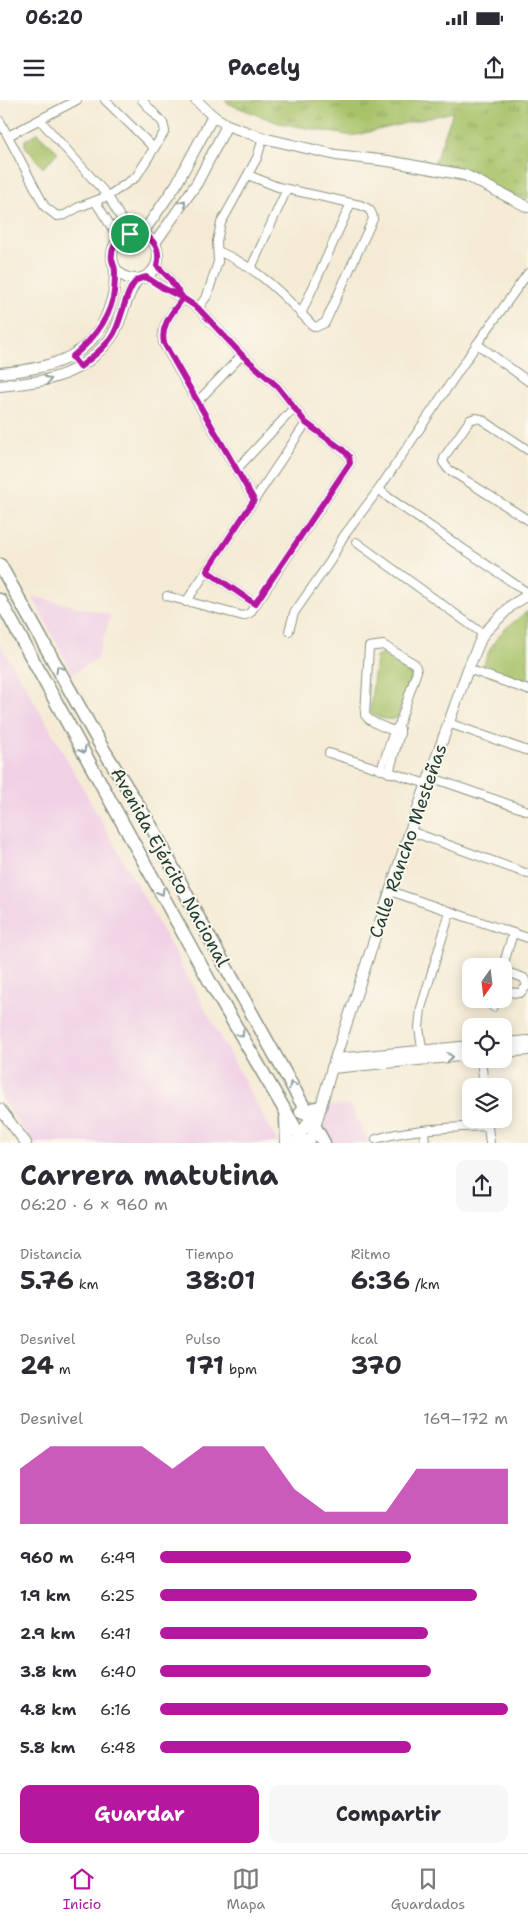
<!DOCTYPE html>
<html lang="es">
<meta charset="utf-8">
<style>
:root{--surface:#fff;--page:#f7f7f7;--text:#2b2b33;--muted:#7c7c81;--line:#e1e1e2;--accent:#b5179e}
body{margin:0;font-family:"Shantell Sans",sans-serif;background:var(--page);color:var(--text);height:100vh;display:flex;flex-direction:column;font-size:19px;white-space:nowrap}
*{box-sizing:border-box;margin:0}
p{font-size:16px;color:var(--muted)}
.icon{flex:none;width:28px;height:28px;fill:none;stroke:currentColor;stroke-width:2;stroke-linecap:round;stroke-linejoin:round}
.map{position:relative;height:1043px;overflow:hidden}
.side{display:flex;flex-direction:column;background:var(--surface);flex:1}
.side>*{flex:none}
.needle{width:32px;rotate:194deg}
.tools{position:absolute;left:462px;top:858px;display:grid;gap:10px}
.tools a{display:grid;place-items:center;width:50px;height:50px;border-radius:10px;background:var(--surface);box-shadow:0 2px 12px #0003;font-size:25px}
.pin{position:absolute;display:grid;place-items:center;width:42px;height:42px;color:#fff;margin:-21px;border:2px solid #fff;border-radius:50%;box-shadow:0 1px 5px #0007}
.round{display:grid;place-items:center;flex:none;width:52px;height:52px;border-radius:10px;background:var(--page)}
.headline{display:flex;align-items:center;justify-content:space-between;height:85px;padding:0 20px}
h1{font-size:28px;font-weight:700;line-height:38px}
.metrics{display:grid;grid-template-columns:repeat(3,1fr);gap:8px;height:85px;padding:5px 20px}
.metrics div{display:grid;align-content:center}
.metrics b{font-size:25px;font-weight:700}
.metrics small{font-size:14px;font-weight:400}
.metrics p{font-size:14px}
.chart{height:140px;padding:10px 20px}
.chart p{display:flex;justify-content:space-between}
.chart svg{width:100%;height:90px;margin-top:5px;fill:var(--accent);opacity:.7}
.primary-button{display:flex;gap:10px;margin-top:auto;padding:10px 20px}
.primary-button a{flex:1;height:58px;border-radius:10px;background:var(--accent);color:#fff;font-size:20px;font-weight:700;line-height:58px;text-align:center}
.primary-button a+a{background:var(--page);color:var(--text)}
ul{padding:0 20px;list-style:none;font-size:16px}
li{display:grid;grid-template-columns:80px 60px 1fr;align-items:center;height:38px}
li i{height:12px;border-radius:6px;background:var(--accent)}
.status{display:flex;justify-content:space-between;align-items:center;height:35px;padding:0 25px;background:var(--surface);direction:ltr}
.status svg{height:14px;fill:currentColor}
header{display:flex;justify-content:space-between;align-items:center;height:65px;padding:0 20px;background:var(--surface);font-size:22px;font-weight:700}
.dock{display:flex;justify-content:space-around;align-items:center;height:70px;border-top:1px solid var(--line);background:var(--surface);font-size:14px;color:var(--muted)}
.dock a{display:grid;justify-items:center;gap:2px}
.dock .on{color:var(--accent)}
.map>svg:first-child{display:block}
.built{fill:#f0d0e5}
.grass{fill:url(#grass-tufts);stroke:#64804e}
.park{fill:#a8c269;stroke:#64804e}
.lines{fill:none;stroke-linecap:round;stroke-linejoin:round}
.minor-casing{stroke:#8a9484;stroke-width:10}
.tertiary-casing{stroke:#8a9484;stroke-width:12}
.primary-casing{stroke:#8a9484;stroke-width:15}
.minor{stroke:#fff;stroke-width:8}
.tertiary{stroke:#fff;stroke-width:10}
.primary{stroke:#fff;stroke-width:12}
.oneway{stroke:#8f9e9a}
.route-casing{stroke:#fff;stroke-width:10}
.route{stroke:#b5179e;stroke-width:6}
.labels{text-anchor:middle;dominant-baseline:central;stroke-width:4;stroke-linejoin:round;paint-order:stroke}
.street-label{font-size:18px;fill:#1f3d34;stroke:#fbf7ec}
</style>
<div class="status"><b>06:20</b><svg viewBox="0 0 49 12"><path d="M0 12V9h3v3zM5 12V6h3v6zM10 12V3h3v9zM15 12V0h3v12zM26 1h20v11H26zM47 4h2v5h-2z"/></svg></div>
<header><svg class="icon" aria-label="menu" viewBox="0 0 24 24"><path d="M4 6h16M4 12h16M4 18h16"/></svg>Pacely<svg class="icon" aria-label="share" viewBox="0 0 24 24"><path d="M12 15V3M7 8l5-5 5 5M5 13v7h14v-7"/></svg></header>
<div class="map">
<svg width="528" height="1043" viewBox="0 0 528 1043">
<defs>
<pattern id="grass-tufts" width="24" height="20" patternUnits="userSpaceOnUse" patternTransform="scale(1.25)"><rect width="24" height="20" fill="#a8c269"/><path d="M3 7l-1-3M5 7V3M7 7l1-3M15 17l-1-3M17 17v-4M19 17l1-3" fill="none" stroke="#889f57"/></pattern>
</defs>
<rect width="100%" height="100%" fill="#fbf7ec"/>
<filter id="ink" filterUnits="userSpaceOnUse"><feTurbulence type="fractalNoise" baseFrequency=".02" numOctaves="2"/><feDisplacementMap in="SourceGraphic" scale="10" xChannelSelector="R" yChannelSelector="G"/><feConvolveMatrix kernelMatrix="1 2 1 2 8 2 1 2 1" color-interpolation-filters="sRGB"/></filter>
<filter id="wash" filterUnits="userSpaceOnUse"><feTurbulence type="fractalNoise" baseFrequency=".0096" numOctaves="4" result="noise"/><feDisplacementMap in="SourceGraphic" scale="20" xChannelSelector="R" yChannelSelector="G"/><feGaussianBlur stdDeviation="1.12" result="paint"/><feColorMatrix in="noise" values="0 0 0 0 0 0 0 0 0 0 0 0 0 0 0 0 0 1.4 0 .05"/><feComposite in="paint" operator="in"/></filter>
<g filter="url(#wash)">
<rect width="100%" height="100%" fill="#f5ebd5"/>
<g class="built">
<path d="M32,496L111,515L97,559L73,574Z"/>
<path d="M0,544L45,620L171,846L278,1043H33L0,997Z"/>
<path d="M350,1005L369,1043H331L320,1019L324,1006Z"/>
</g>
<path class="grass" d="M225,0H528V99L432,70L453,12L352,36L279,23L229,4Z"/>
<g class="park">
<path d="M37,33L58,52L43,68L25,46V40Z"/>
<path d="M528,511V588L487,574L482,570C492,538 502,530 528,511Z"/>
<path d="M381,554L410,573L412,577L397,618C389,621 376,619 370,611L376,557Z"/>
</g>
</g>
<g filter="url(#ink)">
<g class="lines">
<g class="minor-casing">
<g id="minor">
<path d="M105,0L154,48"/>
<path d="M40,20L108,96L130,134"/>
<path d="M0,21L45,107L57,116L65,115L79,107L108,96L136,77L165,31L163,23L142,0"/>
<path d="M8,36L77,0"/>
<path d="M95,101L119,139"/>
<path d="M218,151C258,168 282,193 312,225L316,227L325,223L373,119C372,110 368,108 360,105L278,87L248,75"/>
<path d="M157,166L169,178L182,197"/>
<path d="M251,168L287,89"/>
<path d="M528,173L477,244L379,389L389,398L528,493"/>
<path d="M146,177L198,208L242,255L278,287L306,323L343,350L349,356L350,363L250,513L243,516L167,496"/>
<path d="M183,198C173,212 160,225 163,243L254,400"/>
<path d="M198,208L207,196L218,162L217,141L221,123L257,58L263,38"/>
<path d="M301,214L351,103"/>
<path d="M477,244L528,281"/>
<path d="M197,302L242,255"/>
<path d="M528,350L481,319L475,318L470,320L445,356L443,362L448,369L528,420"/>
<path d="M236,370L294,308"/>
<path d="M356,442L483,534"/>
<path d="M207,471L255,504"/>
<path d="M186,502L306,323"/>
<path d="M289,531L294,513L331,460L343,437L379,389"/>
<path d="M468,569L528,590"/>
<path d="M448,623L528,651"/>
<path d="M329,653L427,684"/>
<path d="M381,670L394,631L399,625L417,571L415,564L383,545L369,547L365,615C371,624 390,629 400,633"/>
<path d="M389,673L400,633V629"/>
<path d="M430,677L528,711"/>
<path d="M410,731L528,774"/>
<path d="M390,791L528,838"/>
<path d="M503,866L513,833"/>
<path d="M504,871L524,878L527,886L520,893L504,892"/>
<path d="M493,907L494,899"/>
<path d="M423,955L419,928L421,908L450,812"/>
<path d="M481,959L484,986"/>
<path d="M487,1019L490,1043"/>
<path d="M424,1030L425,1043"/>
<path d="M376,1039C412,1028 450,1028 488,1026"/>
</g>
</g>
<g class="tertiary-casing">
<g id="tertiary">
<path d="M196,0L213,16L227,25L263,38L336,55L388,61L465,75L528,107"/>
<circle cx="135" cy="156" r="23"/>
<path d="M142,134L176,85L213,16"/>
<path d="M155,143L197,83L227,25"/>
<path d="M0,273C53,268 97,258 112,199C115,190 115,178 115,169"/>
<path d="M0,286C36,282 65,281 94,256C101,249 109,242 114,233C123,216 126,196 137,180"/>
<path d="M504,943L528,941"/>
<path d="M504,952L528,950"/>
<path d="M335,959L471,946"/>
<path d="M332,968L471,955"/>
<path d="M0,1009L26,1043"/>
<path d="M295,1043L314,1013"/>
<path d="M309,1043L315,1027L332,968L410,731L468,569L483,534L512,505L528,495"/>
</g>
</g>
<g class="primary-casing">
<g id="primary">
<path d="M0,465L100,644L154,731L198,817L324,1043"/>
<path d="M0,500L210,882L304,1043"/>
<path d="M301,1012L320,1007"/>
<path d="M286,1018L287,1043"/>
</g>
</g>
<use href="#minor" class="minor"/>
<use href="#tertiary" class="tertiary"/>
<use href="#primary" class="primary"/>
</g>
<defs><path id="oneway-chevron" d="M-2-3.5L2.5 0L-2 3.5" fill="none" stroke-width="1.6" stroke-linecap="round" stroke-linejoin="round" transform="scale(1.25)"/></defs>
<g class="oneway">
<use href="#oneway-chevron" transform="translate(183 103) rotate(-54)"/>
<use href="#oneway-chevron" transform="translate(48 280) rotate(-14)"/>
<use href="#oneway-chevron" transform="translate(59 569) rotate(-120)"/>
<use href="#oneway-chevron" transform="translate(83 650) rotate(60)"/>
<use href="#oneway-chevron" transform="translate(161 792) rotate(61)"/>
<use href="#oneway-chevron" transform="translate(241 934) rotate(59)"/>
<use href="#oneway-chevron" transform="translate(450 957) rotate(-5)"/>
<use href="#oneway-chevron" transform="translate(292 985) rotate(-118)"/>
</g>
</g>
<g class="lines" filter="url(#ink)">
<g class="route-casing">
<path id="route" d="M130,134C119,138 110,147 112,160C113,164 115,167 115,171C115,179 115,189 113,198C107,223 91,241 72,257L80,267C92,257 105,248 113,235C122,220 125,192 136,181C138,179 143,178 146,177L163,188L183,198C173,212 160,225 164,243L254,400L207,471L255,504L350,363L349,356L343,350L306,323L278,287L242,255L198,208L183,198L169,178L157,166C162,147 150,131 130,134"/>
</g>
<use href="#route" class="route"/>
</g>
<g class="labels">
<g class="street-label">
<text transform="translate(408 741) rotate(-71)">Calle Rancho Mesteñas</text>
<text transform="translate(170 767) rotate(61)">Avenida Ejército Nacional</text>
</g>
</g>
</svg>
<div class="tools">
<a><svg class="needle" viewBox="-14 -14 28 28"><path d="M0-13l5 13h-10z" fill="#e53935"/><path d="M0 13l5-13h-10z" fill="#7c7c81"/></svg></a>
<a><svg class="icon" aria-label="locate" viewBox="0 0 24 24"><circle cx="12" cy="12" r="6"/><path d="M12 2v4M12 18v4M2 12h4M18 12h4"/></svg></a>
<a><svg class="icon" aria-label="layers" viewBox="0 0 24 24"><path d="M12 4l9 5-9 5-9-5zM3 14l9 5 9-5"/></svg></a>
</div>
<div class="pin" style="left:130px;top:134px;background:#1e9e55"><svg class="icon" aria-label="arrive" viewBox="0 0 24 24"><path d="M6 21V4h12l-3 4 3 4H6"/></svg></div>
</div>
<section class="side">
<div class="headline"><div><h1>Carrera matutina</h1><p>06:20 · 6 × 960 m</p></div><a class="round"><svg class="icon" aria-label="share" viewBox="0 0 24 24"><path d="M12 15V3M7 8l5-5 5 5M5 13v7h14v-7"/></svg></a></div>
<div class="metrics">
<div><p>Distancia</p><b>5.76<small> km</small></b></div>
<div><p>Tiempo</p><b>38:01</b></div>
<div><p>Ritmo</p><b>6:36<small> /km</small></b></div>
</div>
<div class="metrics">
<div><p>Desnivel</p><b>24<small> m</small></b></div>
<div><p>Pulso</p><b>171<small> bpm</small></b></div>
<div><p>kcal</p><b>370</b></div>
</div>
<div class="chart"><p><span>Desnivel</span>169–172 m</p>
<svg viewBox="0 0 160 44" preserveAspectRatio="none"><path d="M0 44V17L10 6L20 6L30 6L40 6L50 17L60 6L70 6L80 6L90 27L100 38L110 38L120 38L130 17L140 17L150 17L160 17V44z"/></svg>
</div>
<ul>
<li><b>960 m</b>6:49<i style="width:72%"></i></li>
<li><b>1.9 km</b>6:25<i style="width:91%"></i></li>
<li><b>2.9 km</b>6:41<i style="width:77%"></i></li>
<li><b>3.8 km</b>6:40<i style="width:78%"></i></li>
<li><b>4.8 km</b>6:16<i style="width:100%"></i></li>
<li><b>5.8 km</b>6:48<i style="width:72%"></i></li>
</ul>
<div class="primary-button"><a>Guardar</a><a>Compartir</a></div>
</section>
<nav class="dock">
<a class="on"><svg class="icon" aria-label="home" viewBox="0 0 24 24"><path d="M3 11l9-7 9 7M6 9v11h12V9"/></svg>Inicio</a>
<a><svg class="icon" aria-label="map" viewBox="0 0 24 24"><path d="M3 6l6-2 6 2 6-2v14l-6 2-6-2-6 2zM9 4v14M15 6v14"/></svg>Mapa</a>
<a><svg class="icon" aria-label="saved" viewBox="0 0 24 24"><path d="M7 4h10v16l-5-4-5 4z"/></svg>Guardados</a>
</nav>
